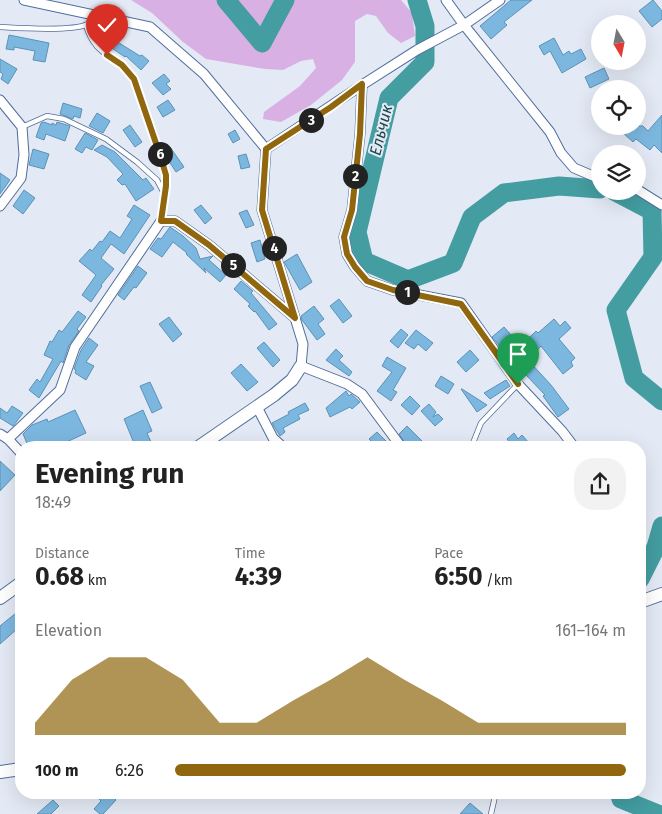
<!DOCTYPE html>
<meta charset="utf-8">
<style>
:root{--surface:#fff;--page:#f2f2f2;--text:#222;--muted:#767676;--accent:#90670f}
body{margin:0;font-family:"Fira Sans",sans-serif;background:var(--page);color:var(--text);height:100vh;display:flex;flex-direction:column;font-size:19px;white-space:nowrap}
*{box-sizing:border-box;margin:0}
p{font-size:16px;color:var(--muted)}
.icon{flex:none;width:28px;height:28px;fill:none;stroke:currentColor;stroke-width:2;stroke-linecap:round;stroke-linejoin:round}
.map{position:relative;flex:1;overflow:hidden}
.sheet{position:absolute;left:15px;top:441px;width:631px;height:358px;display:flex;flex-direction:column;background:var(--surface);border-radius:20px;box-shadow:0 5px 20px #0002}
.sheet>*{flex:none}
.needle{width:32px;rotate:170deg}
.fabs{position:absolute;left:591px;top:15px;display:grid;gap:10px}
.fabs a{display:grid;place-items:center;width:55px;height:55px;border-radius:50%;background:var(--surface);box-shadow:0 5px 20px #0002;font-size:25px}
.pin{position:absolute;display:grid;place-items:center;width:42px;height:42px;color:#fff;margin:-51px -21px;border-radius:50% 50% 50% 0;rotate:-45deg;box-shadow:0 0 5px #0007}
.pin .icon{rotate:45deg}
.km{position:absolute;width:25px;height:25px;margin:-12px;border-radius:50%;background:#222;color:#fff;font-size:14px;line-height:25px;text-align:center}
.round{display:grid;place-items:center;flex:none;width:52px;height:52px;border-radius:20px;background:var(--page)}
.headline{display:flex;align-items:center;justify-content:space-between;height:85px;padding:0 20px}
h1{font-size:28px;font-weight:700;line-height:38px}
.stats{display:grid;grid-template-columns:repeat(3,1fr);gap:8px;height:85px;padding:5px 20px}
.stats div{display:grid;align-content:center}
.stats b{font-size:25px;font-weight:700}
.stats small{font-size:14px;font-weight:400}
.stats p{font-size:14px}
.chart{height:140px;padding:10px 20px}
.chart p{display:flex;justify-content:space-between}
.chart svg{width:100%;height:90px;margin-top:5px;fill:var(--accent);opacity:.7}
ul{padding:0 20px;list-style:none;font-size:16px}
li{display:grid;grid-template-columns:80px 60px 1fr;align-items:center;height:38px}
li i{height:12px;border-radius:6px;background:var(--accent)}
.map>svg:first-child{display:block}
.green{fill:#d9b0e3}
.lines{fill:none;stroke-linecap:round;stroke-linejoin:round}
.river{stroke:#439da1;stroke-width:19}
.building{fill:#7cb7e0;stroke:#5c92b6}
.lane-casing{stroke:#516e9b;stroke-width:6}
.street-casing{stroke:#516e9b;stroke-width:11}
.secondary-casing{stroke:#516e9b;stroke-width:14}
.lane{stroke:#fff;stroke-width:4.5}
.street{stroke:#fff;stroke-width:9}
.secondary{stroke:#fff;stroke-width:12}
.route-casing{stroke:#fff;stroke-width:10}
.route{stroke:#90670f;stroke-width:6}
.labels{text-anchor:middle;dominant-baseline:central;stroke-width:4;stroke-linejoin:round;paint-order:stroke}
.water-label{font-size:16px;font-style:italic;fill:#1c4648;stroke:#e4eaf5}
</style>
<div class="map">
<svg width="662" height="814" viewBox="0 0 662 814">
<rect width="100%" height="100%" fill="#e4eaf5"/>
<path class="green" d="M131,0H401L412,13L415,36L401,43L388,33L376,16L367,14L355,21V62L342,80L311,105L281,122L263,119L264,112L300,86L316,68L313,59L301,61L283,70L265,69L206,59L183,42L152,13Z"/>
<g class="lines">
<g class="river">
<path d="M226,0L262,43L285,0"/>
<path d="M417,0L425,26V62L389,98L357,232L364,261L408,280L453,263L472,217L504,193L559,186L600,189"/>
<path d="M614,191L652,211L653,257L616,310L634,378L662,401"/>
<path d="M640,579L656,547L662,526"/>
<path d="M619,792L621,799L658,814"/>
</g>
</g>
<g class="building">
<path d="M511,0H532L504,22L507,25L491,39L480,26Z"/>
<path d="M653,0L662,11V19L652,27L639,11Z"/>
<path d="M9,35L49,43L45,62L33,60L35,51L14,47V50L6,49Z"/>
<path d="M108,36L140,56L142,55L149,61L141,70L126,56L125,57L104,43Z"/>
<path d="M554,38L563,55L569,51L571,54L581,49L586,59L562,73L550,51L544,55L539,46Z"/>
<path d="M0,59L17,69L8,84L1,79L3,74L0,72Z"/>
<path d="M604,68L609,79L590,88L585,77Z"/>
<path d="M164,74L170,81L166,84L171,89L163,95L152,83Z"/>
<path d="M168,100L175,110L163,117L157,107Z"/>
<path d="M63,103L82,109L80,118L74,116L73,119L60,114Z"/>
<path d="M97,113L110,121L103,133L89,126Z"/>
<path d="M662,115V153L654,145L650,150L636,139L633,142L623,133L630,126H643L648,131Z"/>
<path d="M44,122L52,125V123L56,125L57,122L70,126L65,141L46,134L44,140L36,137L41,123Z"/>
<path d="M130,125L142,142L135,147L123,130Z"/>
<path d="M235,130L240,139L233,143L228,134Z"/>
<path d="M85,133L98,140L92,150L86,147L82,153L75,149Z"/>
<path d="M102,145L115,152L143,180L146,178L154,189L136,201L125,184L122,185L117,180L123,174L107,157L94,150Z"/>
<path d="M170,147L184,167L176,172L163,152Z"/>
<path d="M33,149L49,154L44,169L29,165Z"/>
<path d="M246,154L250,167L241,169L238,156Z"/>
<path d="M0,173L10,180L0,194Z"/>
<path d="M24,190L35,198L23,214L13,206Z"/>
<path d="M134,205L150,215L124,254L111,244L101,258L114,269L101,285L102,286L91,302L82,295L96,275L79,261L90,249L92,251L100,241L102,242L110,231L120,238L132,219L127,216Z"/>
<path d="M201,205L212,218L205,224L194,210Z"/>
<path d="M247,210L254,225L246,228L239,213Z"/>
<path d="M170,227L183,236L196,248L200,259L213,256L209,260L226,275L220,282L204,268L206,273L186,254L187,253L173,242L162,257L150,249L158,238L161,239Z"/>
<path d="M260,240L265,259L257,262L251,243Z"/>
<path d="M297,254L312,282L300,290L284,262Z"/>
<path d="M138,266L147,273L136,288L134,287L124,300L118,295Z"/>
<path d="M241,281L253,291L251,293L277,324L269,330L255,311L254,312L248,306L250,304L234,289Z"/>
<path d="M339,299L352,316L343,323L330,306Z"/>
<path d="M314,306L324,319L318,324L325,334L317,340L302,320L301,316Z"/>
<path d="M78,311L86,317L77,329L79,331L69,345L63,363L61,361L39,398L29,390L37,379L40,382L53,359L44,355L50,341L52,342L59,330L62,332Z"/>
<path d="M169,317L182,334L173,342L159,324Z"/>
<path d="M554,319L560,326L565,321L571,328L559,339L575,358L571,362L573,366L563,374L541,346L528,360L551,385L569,409L558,417L543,396L545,395L507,355L492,337L504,327L521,346L536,331L538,333Z"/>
<path d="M401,329L408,335L398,348L390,341Z"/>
<path d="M416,330L433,343L426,351L418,344L414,349L405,343Z"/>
<path d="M89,338L98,345L86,362L94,366L86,380L75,373L76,370L74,369L81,350Z"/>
<path d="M264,342L280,360L273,367L257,348Z"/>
<path d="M336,349L343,356L339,360L352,372L349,376L326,360Z"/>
<path d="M470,350L479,360L466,372L457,362Z"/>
<path d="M387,357L406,368L393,390L397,392L391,401L377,391L392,372L382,366Z"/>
<path d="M241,364L258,382L247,391L231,373Z"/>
<path d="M441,376L454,384L448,394L435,386Z"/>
<path d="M506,380L510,386L490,399L484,393Z"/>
<path d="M150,382L162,408L152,413L140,386Z"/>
<path d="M461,389H462L487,405L477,412Z"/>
<path d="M346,391L349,396L351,394L360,402L352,409L350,407L330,417L326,408Z"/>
<path d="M410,396L420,406L412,415L401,405Z"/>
<path d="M305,403L309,410L298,415L300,419L283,428L285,432L280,436L272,423L289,414L288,412Z"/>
<path d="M429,404L436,412L433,417L438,414L443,419L435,426L421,411Z"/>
<path d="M12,406L23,413L13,426L0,418V408L7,413Z"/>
<path d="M75,410L86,433L60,445L61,448H29L23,434L32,425L47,419L48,422Z"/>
<path d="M143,410L152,431L147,433L152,444L143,448H136L124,419Z"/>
<path d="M407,426L423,442L418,448H408L399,434Z"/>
<path d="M377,432L389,444L390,443L394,448H378L369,439Z"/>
<path d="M514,433L518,439L522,435L529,443L525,446V448H507L511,444L507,439Z"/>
<path d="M0,461L15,475L0,491Z"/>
<path d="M21,609V622L16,627L17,629L0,644V626Z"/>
<path d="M92,792H108L116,800L103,814H100L94,809L101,801Z"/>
<path d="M53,800L59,806L51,814H37Z"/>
<path d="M470,803L483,814H460Z"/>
</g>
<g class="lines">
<g class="lane-casing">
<g id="lane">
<path d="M86,25C95,58 117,54 133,78C140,89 142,103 146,115C155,142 168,167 166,196"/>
<path d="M0,27C18,28 73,32 88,24C92,22 93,20 95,16"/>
<path d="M22,127L47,116L64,119L106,139L137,162L157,180L166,197L161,221"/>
<path d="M471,448L481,423L518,384"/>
<path d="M491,814L496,792"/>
</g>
</g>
<g class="street-casing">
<g id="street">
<path d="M24,0L150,27L204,74L266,149"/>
<path d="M446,0L464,25L550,132L561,153L574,168L600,179"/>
<path d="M362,85L360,134L352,210L344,237L347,254L355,267L367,281L393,290L461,303L518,384L562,431L575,448"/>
<path d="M0,100L22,127L24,155L21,178L0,206"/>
<path d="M638,190L662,205"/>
<path d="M257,407L273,438L284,448"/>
<path d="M0,434L8,439L21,453"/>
<path d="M8,439L60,390L75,347L161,221H175L209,245L294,317"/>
<path d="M402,448L362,394L347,384L301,366L303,344L262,210L266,149L362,85L417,50L464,25L500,0"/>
</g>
</g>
<g class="secondary-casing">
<g id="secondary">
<path d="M197,448L274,395L292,380L301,366"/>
<path d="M0,598L21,583"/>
<path d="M640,602L662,594"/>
<path d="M0,772L21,769"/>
</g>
</g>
<use href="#lane" class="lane"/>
<use href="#street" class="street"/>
<use href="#secondary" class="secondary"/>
</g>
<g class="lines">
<g class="route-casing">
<path id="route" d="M107,55L122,65L134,79L160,155L166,175V186L161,221H175L209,245L295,318L262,210L266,149L331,107L362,84L360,134L352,210L344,237L347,254L355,267L367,281L393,290L461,304L518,384"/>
</g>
<use href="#route" class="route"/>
</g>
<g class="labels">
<g class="water-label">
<text transform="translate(381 130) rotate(-76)">Ельчик</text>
</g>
</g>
</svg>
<div class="fabs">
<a><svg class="needle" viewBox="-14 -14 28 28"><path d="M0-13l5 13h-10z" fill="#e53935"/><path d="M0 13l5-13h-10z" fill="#767676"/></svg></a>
<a><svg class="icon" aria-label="locate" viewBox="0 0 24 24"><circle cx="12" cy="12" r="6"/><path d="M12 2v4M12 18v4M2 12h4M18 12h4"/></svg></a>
<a><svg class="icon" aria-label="layers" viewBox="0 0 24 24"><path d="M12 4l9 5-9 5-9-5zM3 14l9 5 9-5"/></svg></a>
</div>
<div class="pin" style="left:518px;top:384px;background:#1e9e55"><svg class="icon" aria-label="arrive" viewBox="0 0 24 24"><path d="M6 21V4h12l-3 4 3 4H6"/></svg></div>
<div class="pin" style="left:107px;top:55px;background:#d93025"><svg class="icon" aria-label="check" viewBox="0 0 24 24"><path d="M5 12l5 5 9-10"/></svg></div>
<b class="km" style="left:407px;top:292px">1</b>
<b class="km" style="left:355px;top:176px">2</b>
<b class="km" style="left:311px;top:120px">3</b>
<b class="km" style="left:274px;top:248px">4</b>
<b class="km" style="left:233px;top:265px">5</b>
<b class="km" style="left:160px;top:154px">6</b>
<section class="sheet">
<div class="headline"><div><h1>Evening run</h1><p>18:49</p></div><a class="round"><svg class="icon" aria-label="share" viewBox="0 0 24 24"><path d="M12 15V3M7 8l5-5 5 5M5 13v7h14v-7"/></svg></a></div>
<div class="stats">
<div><p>Distance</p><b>0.68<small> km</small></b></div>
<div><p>Time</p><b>4:39</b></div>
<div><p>Pace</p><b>6:50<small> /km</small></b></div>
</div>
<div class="chart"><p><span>Elevation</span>161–164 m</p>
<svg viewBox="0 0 160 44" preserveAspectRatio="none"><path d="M0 44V38L10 17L20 6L30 6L40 17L50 38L60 38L70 27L80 17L90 6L100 17L110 27L120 38L130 38L140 38L150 38L160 38V44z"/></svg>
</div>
<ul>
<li><b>100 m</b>6:26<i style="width:100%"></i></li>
</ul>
</section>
</div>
